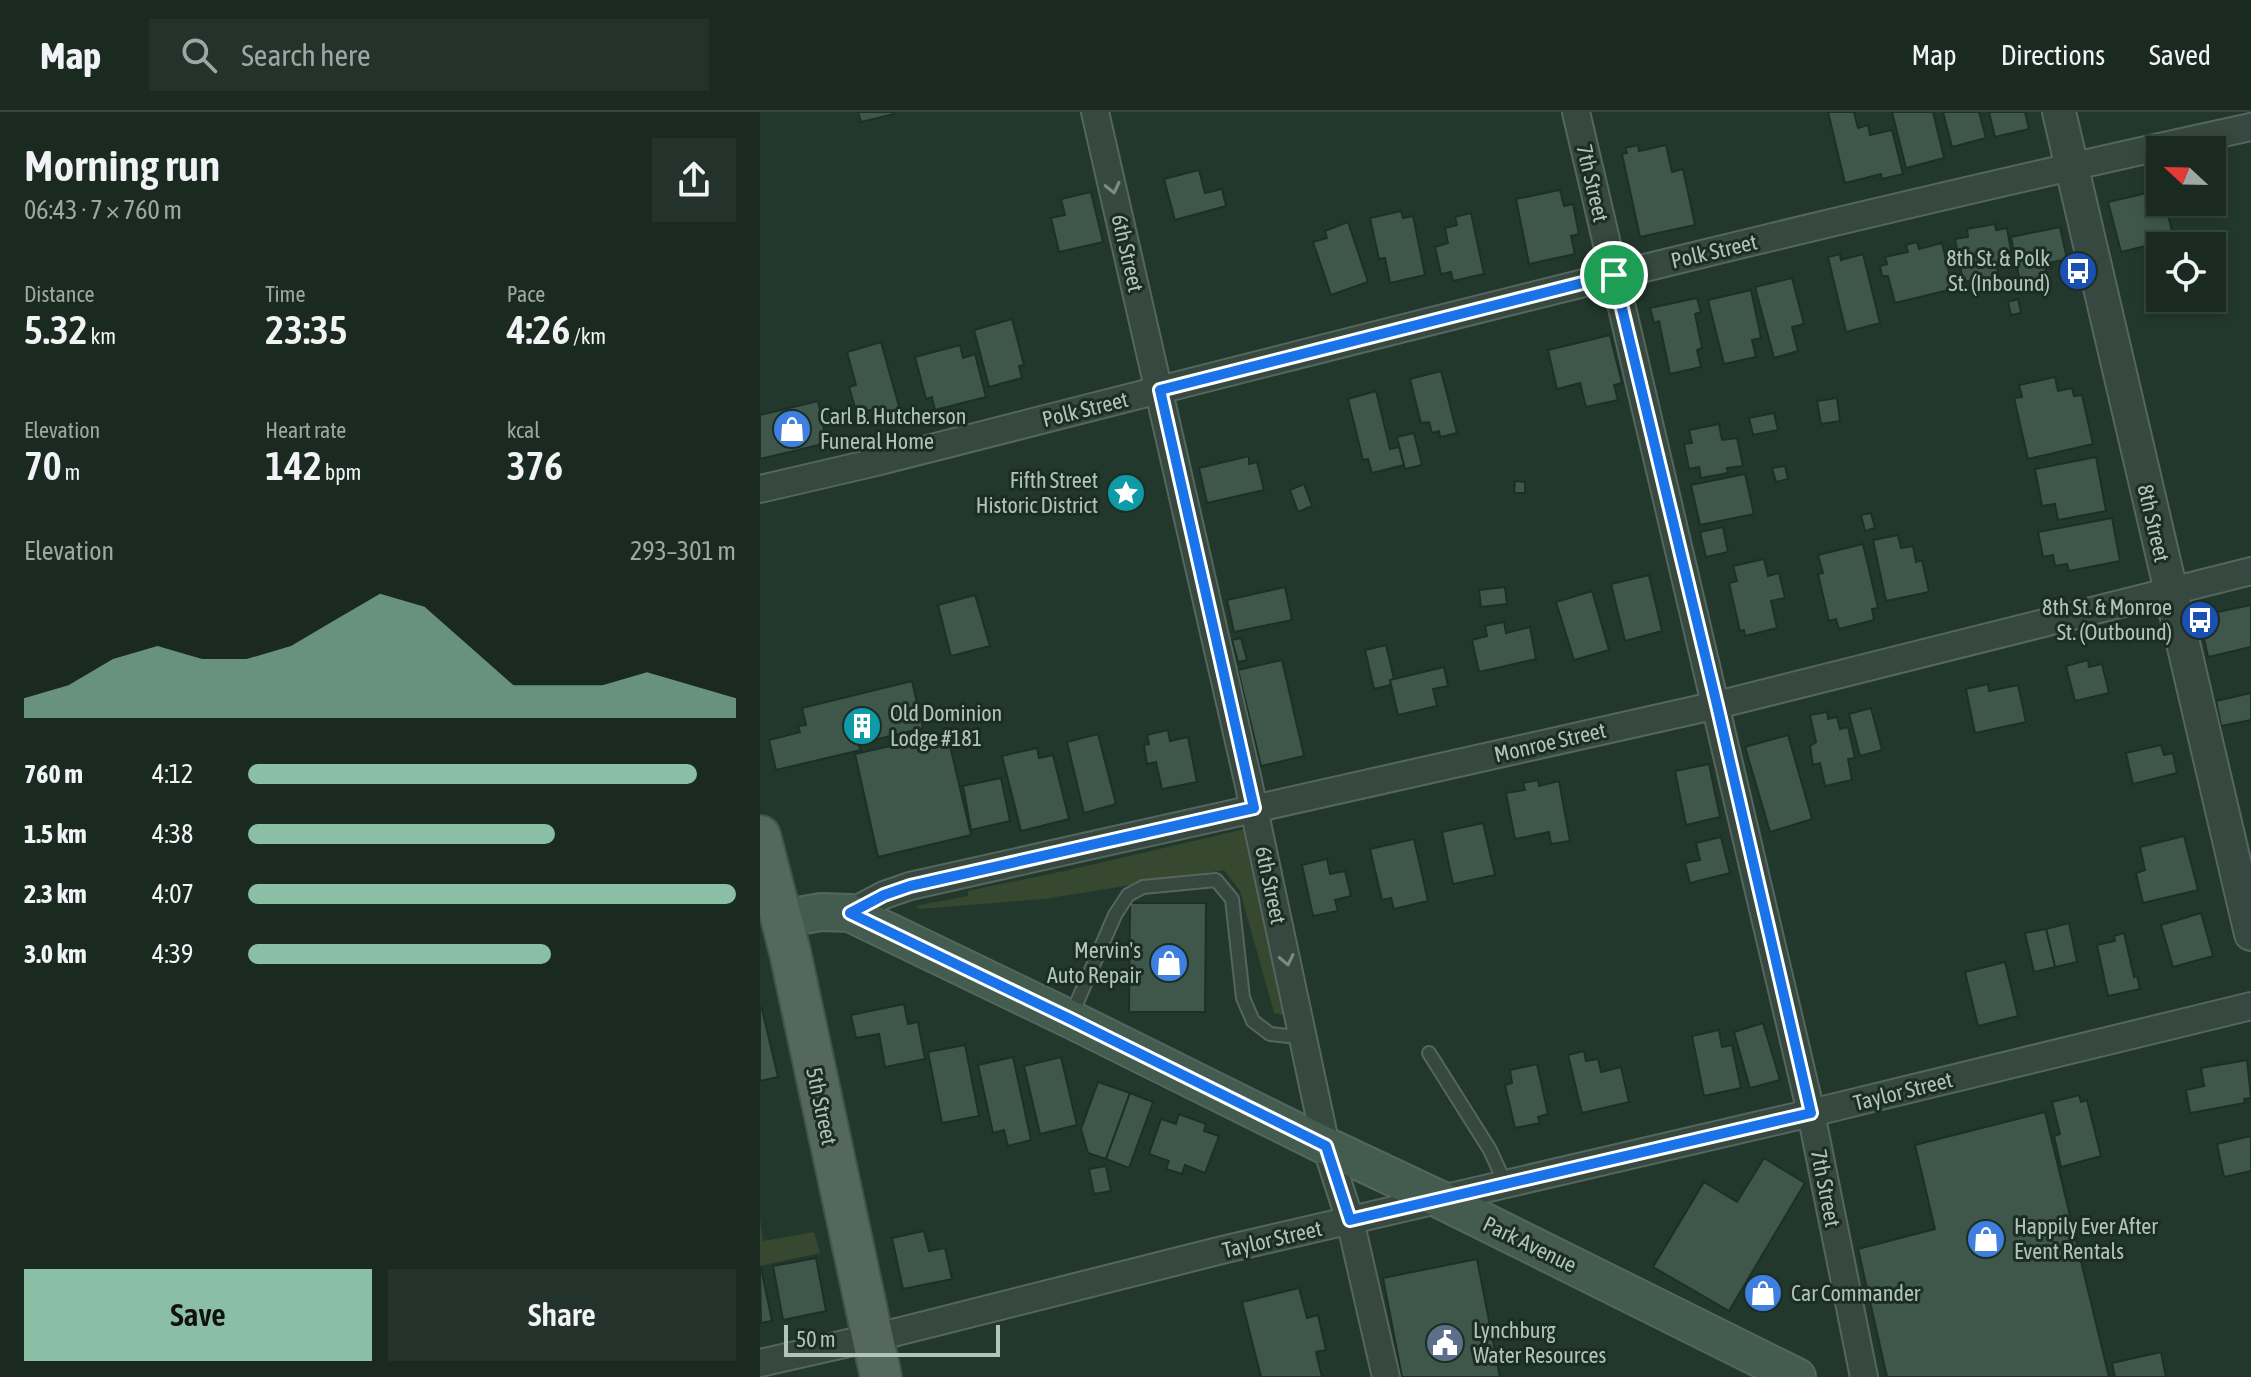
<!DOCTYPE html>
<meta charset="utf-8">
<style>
:root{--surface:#1a2a21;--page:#23322a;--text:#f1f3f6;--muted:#9fa7a5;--line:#38463f;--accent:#8abfa5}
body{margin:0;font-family:"Asap Condensed",sans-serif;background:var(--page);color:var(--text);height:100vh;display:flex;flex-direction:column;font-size:30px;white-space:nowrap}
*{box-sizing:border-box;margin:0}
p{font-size:26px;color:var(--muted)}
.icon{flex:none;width:44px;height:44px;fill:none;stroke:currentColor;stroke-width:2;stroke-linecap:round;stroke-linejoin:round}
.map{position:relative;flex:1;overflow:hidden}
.drawer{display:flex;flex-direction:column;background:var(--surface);width:760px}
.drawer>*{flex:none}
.needle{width:52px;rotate:292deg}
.buttons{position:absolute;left:1386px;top:24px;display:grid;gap:16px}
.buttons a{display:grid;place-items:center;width:80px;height:80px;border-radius:0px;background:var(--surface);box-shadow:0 4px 12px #0003,0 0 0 2px var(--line);font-size:40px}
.scale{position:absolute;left:24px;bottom:20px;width:216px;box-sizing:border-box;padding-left:8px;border:4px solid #b1c4bb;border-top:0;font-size:22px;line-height:28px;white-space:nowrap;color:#b1c4bb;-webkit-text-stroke:6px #1c2d24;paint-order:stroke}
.pin{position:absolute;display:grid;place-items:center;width:68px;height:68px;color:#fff;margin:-34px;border:4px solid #fff;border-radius:50%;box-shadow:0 2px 8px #0007}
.round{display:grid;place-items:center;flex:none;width:84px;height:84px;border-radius:0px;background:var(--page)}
.overview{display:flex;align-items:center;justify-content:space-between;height:136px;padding:0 24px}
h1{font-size:44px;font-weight:600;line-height:60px}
.metrics{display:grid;grid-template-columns:repeat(3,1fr);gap:12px;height:136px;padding:8px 24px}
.metrics div{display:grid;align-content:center}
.metrics b{font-size:40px;font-weight:600}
.metrics small{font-size:22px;font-weight:400}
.metrics p{font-size:22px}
.chart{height:224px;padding:16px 24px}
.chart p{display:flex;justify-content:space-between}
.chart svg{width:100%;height:144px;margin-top:8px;fill:var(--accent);opacity:.7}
.action{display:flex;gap:16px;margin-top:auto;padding:16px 24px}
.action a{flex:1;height:92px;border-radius:0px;background:var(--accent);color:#111;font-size:32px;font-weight:600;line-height:92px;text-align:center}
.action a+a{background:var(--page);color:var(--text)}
ul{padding:0 24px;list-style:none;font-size:26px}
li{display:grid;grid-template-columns:128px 96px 1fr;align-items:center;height:60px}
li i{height:20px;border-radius:10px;background:var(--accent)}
header{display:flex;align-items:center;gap:48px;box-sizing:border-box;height:112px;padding:0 40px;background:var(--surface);border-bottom:2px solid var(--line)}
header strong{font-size:38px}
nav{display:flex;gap:44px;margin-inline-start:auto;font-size:28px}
.search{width:560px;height:72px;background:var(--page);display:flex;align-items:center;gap:20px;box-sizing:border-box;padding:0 28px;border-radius:0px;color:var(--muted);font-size:30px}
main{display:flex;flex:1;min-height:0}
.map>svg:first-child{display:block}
.green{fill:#364830}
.building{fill:#3f574a;stroke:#1d2f26;stroke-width:2}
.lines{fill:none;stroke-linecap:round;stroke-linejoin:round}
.service-casing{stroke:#54665d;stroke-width:16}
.minor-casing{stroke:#54665d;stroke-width:30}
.tertiary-casing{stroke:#54665d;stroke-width:36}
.secondary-casing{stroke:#54665d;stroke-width:40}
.primary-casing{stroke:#42544b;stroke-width:44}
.service{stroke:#36483f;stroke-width:12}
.minor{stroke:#36483f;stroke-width:26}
.tertiary{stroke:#36483f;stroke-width:32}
.secondary{stroke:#445b50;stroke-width:36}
.primary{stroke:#54685d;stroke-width:40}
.oneway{stroke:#7a8c83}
.route-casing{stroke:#fff;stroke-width:16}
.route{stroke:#1a73e8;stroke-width:10}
.labels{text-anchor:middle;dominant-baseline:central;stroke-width:6;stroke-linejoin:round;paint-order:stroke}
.street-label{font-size:22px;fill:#b1c4bb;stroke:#1c2d24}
.poi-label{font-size:22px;fill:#b1c4bb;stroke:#1c2d24;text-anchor:start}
</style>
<header>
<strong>Map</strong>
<div class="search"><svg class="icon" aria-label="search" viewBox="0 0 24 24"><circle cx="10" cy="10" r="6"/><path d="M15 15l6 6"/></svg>Search here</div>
<nav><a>Map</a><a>Directions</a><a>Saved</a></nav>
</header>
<main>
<section class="drawer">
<div class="overview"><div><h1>Morning run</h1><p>06:43 · 7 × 760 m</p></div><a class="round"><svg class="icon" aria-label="share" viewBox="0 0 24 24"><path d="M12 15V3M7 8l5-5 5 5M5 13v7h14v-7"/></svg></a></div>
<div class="metrics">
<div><p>Distance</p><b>5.32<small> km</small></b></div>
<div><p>Time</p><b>23:35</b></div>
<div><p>Pace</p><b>4:26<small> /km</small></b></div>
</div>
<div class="metrics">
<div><p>Elevation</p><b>70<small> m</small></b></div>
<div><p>Heart rate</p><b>142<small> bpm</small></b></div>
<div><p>kcal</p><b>376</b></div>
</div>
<div class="chart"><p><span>Elevation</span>293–301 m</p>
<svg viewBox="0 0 160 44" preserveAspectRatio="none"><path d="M0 44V38L10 34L20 26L30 22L40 26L50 26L60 22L70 14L80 6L90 10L100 22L110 34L120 34L130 34L140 30L150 34L160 38V44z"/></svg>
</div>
<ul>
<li><b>760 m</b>4:12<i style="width:92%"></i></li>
<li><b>1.5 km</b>4:38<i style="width:63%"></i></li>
<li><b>2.3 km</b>4:07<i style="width:100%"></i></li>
<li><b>3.0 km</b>4:39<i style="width:62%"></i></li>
</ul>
<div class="action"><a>Save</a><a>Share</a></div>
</section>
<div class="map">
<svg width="1491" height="1265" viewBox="0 0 1491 1265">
<rect width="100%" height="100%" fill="#23382c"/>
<g class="green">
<path d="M485,717L490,721L530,898L524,903L514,901L480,779L464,758L284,787L160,797L155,794L208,784V779L309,758Z"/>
<path d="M0,1106L3,1129L54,1120L60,1141L0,1154Z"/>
</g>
<g class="building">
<path d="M98,0H134V2L101,10Z"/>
<path d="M1068,0H1094L1098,16L1108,13L1110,23L1132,18L1143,62L1122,67L1121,62L1085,71Z"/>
<path d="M1132,0H1173L1184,46L1146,56Z"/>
<path d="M1183,0H1219L1226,26L1192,35Z"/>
<path d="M1229,0H1265L1269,17L1235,25Z"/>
<path d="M878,33L879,39L906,33L912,60L923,57L935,113L880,125L862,42L867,41L865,36Z"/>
<path d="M439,58L445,81L462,77L466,94L415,108L404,67Z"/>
<path d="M800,78L804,94L813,92L819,122L811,124L815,142L769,152L756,87Z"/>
<path d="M1400,78V90H1405L1414,127L1361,140L1348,90Z"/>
<path d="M331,80L343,130L299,140L291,106L305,103L301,87Z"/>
<path d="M641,99L643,106L653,104L665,163L630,171L625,146L619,147L610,106Z"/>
<path d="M711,101L724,162L693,169L691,160L681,162L675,135L688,131L685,116L697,113L695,105Z"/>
<path d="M588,110L608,170L571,183L553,130L567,126L565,119Z"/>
<path d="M1235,112L1236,118L1247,116L1251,139L1246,140L1247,150L1237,153L1240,173L1221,176L1219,167L1203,170L1195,127L1208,125L1207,117Z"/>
<path d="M1300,115L1307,147L1285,152L1289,175L1262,180L1251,125Z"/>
<path d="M1157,130L1159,137L1182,131L1193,177L1135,191L1128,164H1122L1120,154L1127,152L1125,145L1148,140L1146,133Z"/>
<path d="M1080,142L1081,148L1103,142L1120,211L1086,220L1068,145Z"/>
<path d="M1032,166L1044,212L1032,215L1038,239L1014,246L995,175Z"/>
<path d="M991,178L1001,226L992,228L996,245L964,252L948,188Z"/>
<path d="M937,186L941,200L935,202L942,236L937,238L941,255L910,262L899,209L894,211L890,196Z"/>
<path d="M1258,187L1261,201L1251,203L1248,190Z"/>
<path d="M252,207L264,253L259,254L262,266L229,275L214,218Z"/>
<path d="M850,223L862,271L854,273L858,288L826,295L820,271L797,277L788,238Z"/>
<path d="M121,230L140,298L123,303L121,295L97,302L89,275L96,273L87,240Z"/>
<path d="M200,233L203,246L215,242L226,285L175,298L172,285L166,287L155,245Z"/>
<path d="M681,259L697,321L680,325L679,319L672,321L669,310L661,311L650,267Z"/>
<path d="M1295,265L1298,279L1312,276L1314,284L1322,283L1333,332L1268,347L1254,286L1262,285L1259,273Z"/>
<path d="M616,279L630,337L639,335L644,353L612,361L608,347L603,348L588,287Z"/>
<path d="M1077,286L1080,309L1061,312L1057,289Z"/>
<path d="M58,289L67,331L0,347V303Z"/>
<path d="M1014,301L1018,318L993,323L989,306Z"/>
<path d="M959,312L962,328L977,326L983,354L967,356L968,361L941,366L939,355L929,357L924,332L932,331L929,318Z"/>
<path d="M654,321L662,353L645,357L637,325Z"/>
<path d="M489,344V352L497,350L504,378L447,391L439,356Z"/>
<path d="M1336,345L1346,399L1298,408L1295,392L1282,394L1275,357Z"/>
<path d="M1025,354L1028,367L1016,370L1012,356Z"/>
<path d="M985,362L994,402L940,413L931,373Z"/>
<path d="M755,369L765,370V381H754Z"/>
<path d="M544,372L552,394L538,400L530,378Z"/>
<path d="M1111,401L1115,416L1105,419L1101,403Z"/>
<path d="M1352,406L1360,449L1309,459L1307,452L1295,454L1293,443L1283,445L1278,420Z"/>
<path d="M963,415L968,440L946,445L940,420Z"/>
<path d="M1138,423L1141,436L1153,434L1156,450L1162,448L1169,480L1126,489L1113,428Z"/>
<path d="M1103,432L1118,496L1112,497L1114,508L1079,517L1076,507L1069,509L1058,462L1063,461L1058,443Z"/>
<path d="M1004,447L1008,464L1019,461L1025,486L1011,489L1017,516L985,524L984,518L980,519L969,471L977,469L973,454Z"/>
<path d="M889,463L902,519L865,529L851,472Z"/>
<path d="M525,475L532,508L474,520L467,488Z"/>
<path d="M745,475L747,492L721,495L719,478Z"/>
<path d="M832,479L849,538L814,548L796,490Z"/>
<path d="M215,483L230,534L191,544L178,493Z"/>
<path d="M1491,493V535L1448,545L1439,504Z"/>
<path d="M744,510L746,521L770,515L776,547L719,560L712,528L727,524L725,514Z"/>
<path d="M481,526L487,548L478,550L472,528Z"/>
<path d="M626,533L634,567L630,568L631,573L614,577L605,538Z"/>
<path d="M522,548L544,644L501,654L478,558Z"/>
<path d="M1328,548L1329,555L1342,552L1349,581L1315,589L1306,554Z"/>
<path d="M684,555L688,574L673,577L677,594L638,603L630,568Z"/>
<path d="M152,569L163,616L98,632L101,638L16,658L9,628L40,620L38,614L46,613L42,596Z"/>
<path d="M1228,572L1229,579L1258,573L1266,610L1215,621L1206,577Z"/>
<path d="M1491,581V608L1461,614L1456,589Z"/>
<path d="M1111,596L1122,638L1100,644L1089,602Z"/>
<path d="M1067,600L1068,607L1077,605L1080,617L1088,615L1095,646L1088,647L1092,668L1065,674L1060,651L1053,653L1050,634L1056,630L1050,603Z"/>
<path d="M408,618L410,629L428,625L437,670L402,677L396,650L387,652L384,633L389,632L387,623Z"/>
<path d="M187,621L211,723L118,745L95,642Z"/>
<path d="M338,622L356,692L324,701L307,630Z"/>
<path d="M1028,623L1052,707L1010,720L985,635Z"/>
<path d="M1401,633L1404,643L1413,641L1417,661L1373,672L1366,641Z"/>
<path d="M277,636L279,646L293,643L309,707L261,719L242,644Z"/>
<path d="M949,652L960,705L926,713L915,659Z"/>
<path d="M241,666L250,709L211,718L203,674Z"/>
<path d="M778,668L779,674L799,669L810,729L791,732L789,720L755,727L746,681L765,678L763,671Z"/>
<path d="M723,711L735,763L693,772L682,720Z"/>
<path d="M1424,724L1438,778L1383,791L1376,761L1385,758L1380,735Z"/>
<path d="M961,725L970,761L930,771L925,751L940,748L936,731Z"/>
<path d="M654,727L668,789L634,797L631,786L622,788L610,737Z"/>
<path d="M567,747L570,762L585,759L591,784L575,788L578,799L553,804L542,753Z"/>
<path d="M370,791H446L445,900H369Z"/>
<path d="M1441,801L1453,844L1413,855L1401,813Z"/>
<path d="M1309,811L1317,850L1295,855L1286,817Z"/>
<path d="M1286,817L1295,855L1274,860L1265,821Z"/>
<path d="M1364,821L1374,865L1377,864L1380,877L1348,884L1337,833L1355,829L1354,824Z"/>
<path d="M1245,850L1258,904L1218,914L1205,860Z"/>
<path d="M144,892L148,912L158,910L165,947L125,955L119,922L96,926L91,903Z"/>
<path d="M0,895L2,897L18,965L0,969Z"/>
<path d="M1003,911L1020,968L990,976L974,920Z"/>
<path d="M959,918L962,935L972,933L981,976L944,984L932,924Z"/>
<path d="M205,933L219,1004L182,1011L168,940Z"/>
<path d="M824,939L826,949L838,947L841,960L861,955L869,990L822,1001L808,943Z"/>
<path d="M253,945L271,1028L248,1034L244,1018L233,1021L218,953Z"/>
<path d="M301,945L317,1013L280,1022L264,954Z"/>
<path d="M1487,948L1491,986L1484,987L1485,991L1430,1001L1426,978L1444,974L1441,956Z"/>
<path d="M777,952L788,1002L778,1005L780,1011L755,1016L745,973L752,971L750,958Z"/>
<path d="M338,970L370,981L346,1047L328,1041L321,1017Z"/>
<path d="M370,981L393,990L369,1056L346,1047Z"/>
<path d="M1319,983L1321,990L1327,988L1341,1044L1301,1055L1294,1024L1300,1022L1292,990Z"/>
<path d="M1285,1000L1349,1265H1127L1098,1137L1175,1117L1155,1033Z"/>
<path d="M419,1002L446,1012L444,1019L459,1024L445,1061L425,1053L422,1062L406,1057L409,1049L389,1042L401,1007L416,1012Z"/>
<path d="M1491,1024V1059L1464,1065L1457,1032Z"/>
<path d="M1004,1046L1045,1071L969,1199L893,1155L944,1070L977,1090Z"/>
<path d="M346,1054L351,1079L334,1082L329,1057Z"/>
<path d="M164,1119L169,1139L185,1136L192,1167L143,1177L132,1126Z"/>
<path d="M56,1146L66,1199L23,1208L13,1154Z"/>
<path d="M717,1147L740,1265H642L623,1166Z"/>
<path d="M1,1156L12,1209L1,1211L0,1157Z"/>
<path d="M539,1176L547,1206L558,1203L566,1238L556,1240L562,1265H501L482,1190Z"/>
<path d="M1401,1240L1406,1265H1355L1352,1251Z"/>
</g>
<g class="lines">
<g class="service-casing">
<g id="service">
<path d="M311,904L355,803L368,783L383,775L456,768L472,787L483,886L493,909L510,922L528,924L543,921"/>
<path d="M669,941L730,1038L745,1071"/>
</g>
</g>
<g class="minor-casing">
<g id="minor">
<path d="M335,0L488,669L566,1034L590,1108L626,1265"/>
<path d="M816,0L1051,1001L1104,1265"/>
<path d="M0,377L112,351C570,235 1028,115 1491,15"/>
<path d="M90,801L124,783L150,774L957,593L1491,459"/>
<path d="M0,1251L137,1220L462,1138L1051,1001L1491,894"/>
</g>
</g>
<g class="tertiary-casing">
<path id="tertiary" d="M1299,0L1491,822"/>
</g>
<g class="secondary-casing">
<path id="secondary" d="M21,807L61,800L90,801L310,907L566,1034L679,1087L1037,1265"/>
</g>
<g class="primary-casing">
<path id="primary" d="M0,724L30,840L121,1265"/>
</g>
<use href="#service" class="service"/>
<use href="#minor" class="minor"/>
<use href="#tertiary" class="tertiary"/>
<use href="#secondary" class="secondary"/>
<use href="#primary" class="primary"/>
</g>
<defs><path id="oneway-chevron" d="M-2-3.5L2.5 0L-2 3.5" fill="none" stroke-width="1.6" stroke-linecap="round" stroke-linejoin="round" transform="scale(2)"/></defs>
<g class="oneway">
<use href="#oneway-chevron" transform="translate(353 76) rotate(77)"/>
<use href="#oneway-chevron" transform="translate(527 848) rotate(78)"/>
</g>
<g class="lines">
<g class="route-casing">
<path id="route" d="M854,163L957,593L1051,1001L590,1108L566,1034L310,907L90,801L124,783L150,774L494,696L400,278Z"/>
</g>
<use href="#route" class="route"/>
</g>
<defs>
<g id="bus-disc" transform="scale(2)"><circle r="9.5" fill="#1a4fb4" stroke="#1c2d24"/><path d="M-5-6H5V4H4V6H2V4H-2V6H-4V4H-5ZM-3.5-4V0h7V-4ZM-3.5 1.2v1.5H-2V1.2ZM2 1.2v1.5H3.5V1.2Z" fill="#fff"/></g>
<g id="shop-disc" transform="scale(2)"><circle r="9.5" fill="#3f7fe0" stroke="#1c2d24"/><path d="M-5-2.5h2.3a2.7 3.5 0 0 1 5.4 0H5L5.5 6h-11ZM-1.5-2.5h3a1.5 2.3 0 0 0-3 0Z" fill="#fff"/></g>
<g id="sight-disc" transform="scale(2)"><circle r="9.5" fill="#0f9aa8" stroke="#1c2d24"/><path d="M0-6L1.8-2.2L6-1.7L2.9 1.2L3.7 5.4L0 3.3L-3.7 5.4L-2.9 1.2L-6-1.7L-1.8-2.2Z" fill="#fff"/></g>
<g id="building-disc" transform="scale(2)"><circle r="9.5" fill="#0f9aa8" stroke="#1c2d24"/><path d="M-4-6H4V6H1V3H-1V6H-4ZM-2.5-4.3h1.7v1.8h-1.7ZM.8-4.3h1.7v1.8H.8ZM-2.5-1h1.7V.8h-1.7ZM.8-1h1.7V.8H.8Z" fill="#fff"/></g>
<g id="civic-disc" transform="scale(2)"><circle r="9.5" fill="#5c6f8a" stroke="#1c2d24"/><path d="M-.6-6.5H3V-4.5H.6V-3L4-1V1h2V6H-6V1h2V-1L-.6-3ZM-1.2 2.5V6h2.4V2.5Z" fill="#fff"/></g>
</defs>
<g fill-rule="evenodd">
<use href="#bus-disc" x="1318" y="159"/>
<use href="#shop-disc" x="32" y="317"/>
<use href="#sight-disc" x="366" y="381"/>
<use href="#bus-disc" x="1440" y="508"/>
<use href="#building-disc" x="102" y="614"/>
<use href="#shop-disc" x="409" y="851"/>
<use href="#shop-disc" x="1226" y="1127"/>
<use href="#shop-disc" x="1003" y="1181"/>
<use href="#civic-disc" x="685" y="1231"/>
</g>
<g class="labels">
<g class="street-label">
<text transform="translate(833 71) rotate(77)">7th Street</text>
<text transform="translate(954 139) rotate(-13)">Polk Street</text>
<text transform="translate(368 141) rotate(77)">6th Street</text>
<text transform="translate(325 297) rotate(-14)">Polk Street</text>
<text transform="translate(1394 411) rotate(77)">8th Street</text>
<text transform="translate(790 630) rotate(-13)">Monroe Street</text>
<text transform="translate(511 773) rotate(78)">6th Street</text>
<text transform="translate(1143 979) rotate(-14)">Taylor Street</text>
<text transform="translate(62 994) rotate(78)">5th Street</text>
<text transform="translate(1066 1076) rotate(79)">7th Street</text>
<text transform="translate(512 1127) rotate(-13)">Taylor Street</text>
<text transform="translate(770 1132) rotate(26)">Park Avenue</text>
</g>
<g class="poi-label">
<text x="1290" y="146" text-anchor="end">8th St. &amp; Polk<tspan x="1290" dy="25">St. (Inbound)</tspan></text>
<text x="60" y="304">Carl B. Hutcherson<tspan x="60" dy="25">Funeral Home</tspan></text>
<text x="338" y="368" text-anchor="end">Fifth Street<tspan x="338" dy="25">Historic District</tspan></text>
<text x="1412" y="495" text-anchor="end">8th St. &amp; Monroe<tspan x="1412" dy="25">St. (Outbound)</tspan></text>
<text x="130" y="601">Old Dominion<tspan x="130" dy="25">Lodge #181</tspan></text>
<text x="381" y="838" text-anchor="end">Mervin's<tspan x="381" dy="25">Auto Repair</tspan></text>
<text x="1254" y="1114">Happily Ever After<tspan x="1254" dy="25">Event Rentals</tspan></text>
<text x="1031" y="1181">Car Commander</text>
<text x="713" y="1218">Lynchburg<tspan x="713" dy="25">Water Resources</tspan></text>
</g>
</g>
</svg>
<div class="buttons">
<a><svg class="needle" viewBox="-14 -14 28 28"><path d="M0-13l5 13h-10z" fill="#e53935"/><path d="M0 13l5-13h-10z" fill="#9fa7a5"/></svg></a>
<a><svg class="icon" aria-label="locate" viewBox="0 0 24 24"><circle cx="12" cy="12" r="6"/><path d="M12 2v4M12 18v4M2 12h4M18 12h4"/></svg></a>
</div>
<div class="scale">50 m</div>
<div class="pin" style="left:854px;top:163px;background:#1e9e55"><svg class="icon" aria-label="arrive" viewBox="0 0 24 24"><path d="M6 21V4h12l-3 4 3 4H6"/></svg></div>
</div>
</main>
